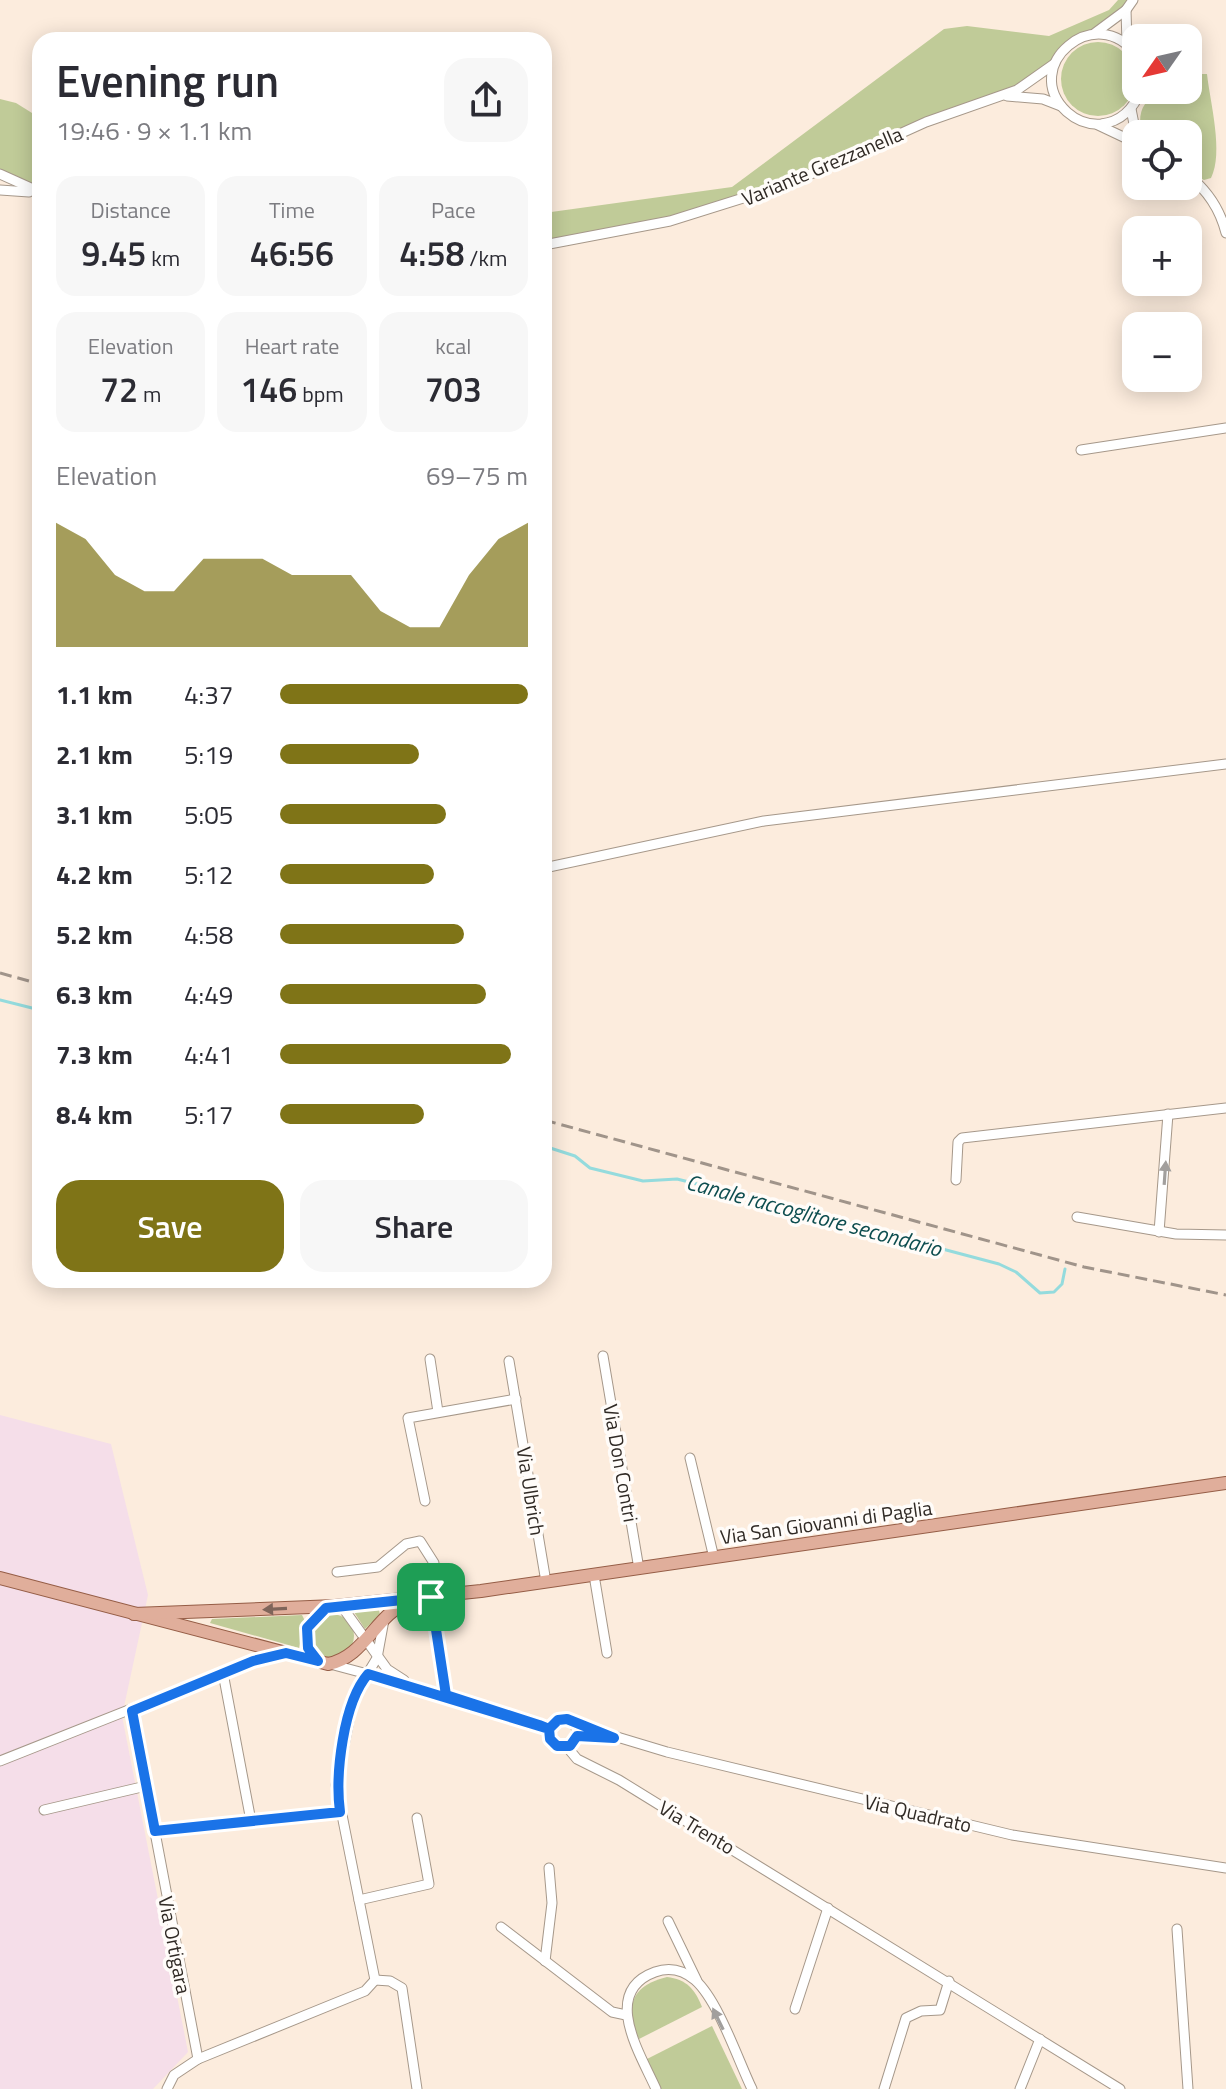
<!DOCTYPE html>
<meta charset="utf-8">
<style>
:root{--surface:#fff;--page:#f7f7f7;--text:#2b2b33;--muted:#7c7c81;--accent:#7f7417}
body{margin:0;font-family:"Titillium Web",sans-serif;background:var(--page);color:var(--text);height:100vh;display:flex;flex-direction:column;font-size:30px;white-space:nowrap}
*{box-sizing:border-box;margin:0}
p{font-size:26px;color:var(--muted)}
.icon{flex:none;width:44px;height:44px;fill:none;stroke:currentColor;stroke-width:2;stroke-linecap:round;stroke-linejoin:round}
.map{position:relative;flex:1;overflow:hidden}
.sheet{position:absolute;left:32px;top:32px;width:520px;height:1256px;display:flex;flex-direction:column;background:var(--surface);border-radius:24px;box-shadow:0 4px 20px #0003}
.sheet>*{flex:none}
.needle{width:52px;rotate:236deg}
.controls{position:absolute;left:1122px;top:24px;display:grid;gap:16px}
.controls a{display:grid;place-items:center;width:80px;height:80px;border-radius:16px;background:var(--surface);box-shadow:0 4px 20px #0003;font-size:40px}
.pin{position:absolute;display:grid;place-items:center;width:68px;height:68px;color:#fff;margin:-34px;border-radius:16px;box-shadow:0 4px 12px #0006}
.round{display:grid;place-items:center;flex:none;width:84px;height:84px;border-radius:24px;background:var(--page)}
.head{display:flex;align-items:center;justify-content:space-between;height:136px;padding:0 24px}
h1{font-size:44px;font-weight:600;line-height:60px}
.metrics{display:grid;grid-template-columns:repeat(3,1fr);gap:12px;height:136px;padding:8px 24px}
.metrics div{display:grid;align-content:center;border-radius:20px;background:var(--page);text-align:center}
.metrics b{font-size:34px;font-weight:600}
.metrics small{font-size:22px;font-weight:400}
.metrics p{font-size:22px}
.chart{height:224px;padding:16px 24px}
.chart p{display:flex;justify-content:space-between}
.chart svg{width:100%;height:144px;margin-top:8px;fill:var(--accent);opacity:.7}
.primary-button{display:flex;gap:16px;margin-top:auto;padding:16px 24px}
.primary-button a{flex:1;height:92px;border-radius:24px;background:var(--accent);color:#fff;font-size:32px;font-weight:600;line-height:92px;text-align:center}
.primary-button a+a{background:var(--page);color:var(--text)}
ul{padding:0 24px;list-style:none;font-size:26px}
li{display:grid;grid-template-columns:128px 96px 1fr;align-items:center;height:60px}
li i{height:20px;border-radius:10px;background:var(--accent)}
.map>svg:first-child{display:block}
.industrial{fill:#f5dee9}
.green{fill:#c0cb98}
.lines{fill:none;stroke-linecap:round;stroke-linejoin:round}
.stream{stroke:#94dbdd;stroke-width:3}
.minor-casing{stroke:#a6988a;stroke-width:11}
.major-casing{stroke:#955d46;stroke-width:14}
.minor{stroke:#fff;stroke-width:9}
.major{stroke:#e0ae9b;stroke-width:12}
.rail{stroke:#a0948a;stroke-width:3;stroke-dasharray:12 6;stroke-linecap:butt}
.oneway{fill:#a29f9d}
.oneway2{fill:#7f655a}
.route-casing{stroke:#fff;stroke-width:16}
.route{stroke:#1a73e8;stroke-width:10}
.labels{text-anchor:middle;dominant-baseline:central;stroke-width:7;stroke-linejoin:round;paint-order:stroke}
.street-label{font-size:20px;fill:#302a25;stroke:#fffcf9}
.water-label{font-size:22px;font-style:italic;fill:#0d4d4f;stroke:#fffcf9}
</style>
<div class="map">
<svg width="1226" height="2089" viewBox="0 0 1226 2089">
<rect width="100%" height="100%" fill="#fcecdd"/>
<path class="industrial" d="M0,1415L111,1444L148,1595L122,1716L188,2052L153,2089H0Z"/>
<g class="green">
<path d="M1118,0H1131L1123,11L1093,30L1069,39L1057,50L1049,66L1024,85L948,109L781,183L664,220L544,241V213L732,187L944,29L967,26L1049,36L1109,10Z"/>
<circle cx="1098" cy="79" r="37"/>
<path d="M1190,74H1207C1210,102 1224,153 1211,178L1204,180L1188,171V134H1142C1133,98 1159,90 1188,90Z"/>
<path d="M0,99L16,103L40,118V186L0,172Z"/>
<path d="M379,1610L380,1615L365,1629L354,1612Z"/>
<circle cx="332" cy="1636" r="22"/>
<path d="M302,1615L305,1621L299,1648L210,1623L212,1619Z"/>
<path d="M667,1977C686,1979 695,1989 702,2007L639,2039C625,2007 630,1986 667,1977Z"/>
<path d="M712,2026L742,2089H660L647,2059Z"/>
</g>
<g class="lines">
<g class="stream">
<path d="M0,1000L40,1010"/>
<path d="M544,1146L575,1156L590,1168L643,1181L677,1179L705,1186L999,1264L1016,1272L1040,1293L1054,1292L1062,1284L1065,1269"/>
</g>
<g class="minor-casing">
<g id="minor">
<path d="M1126,10L1127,44"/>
<path d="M1095,33L1126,10L1133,0"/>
<path d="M1136,55C1097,0 1018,66 1067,112C1076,120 1088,125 1101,124C1121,122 1134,108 1141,90"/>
<path d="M1007,96L1043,99L1061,106"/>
<path d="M1131,109L1136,134"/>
<path d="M1098,125L1136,143"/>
<path d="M0,174L40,192"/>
<path d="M1188,175C1207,190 1220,209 1226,233"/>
<path d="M0,190L29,192"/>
<path d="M544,245L670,221L791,183L926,122L1017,90L1054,64"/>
<path d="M1081,450L1226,428"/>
<path d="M544,868L764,821L1226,764"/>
<path d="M956,1180L958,1142L962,1138L1226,1108"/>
<path d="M1077,1217L1176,1234L1226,1235"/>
<path d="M1159,1232L1168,1114"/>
<path d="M603,1356L639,1569"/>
<path d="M430,1359L438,1412"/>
<path d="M509,1361L546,1582"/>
<path d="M690,1458L714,1558"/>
<path d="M425,1501L408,1418L516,1399"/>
<path d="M337,1572L378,1567L406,1544L420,1541L434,1563L431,1597L446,1695"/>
<path d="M594,1575L607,1653"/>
<path d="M318,1660L308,1648L307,1628L326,1608H343L387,1669L404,1680"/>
<path d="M330,1664L446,1695L549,1729"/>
<path d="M223,1673L251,1821"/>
<path d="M132,1711L198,2059L174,2075L167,2089"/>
<circle cx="563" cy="1733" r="14"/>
<path d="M574,1724L667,1752L1012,1835L1226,1868"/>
<path d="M567,1747L577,1759L619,1780L1120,2089"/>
<path d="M0,1761L247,1663L283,1654"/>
<path d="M44,1810L146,1786"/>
<path d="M155,1831L340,1812"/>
<path d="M359,1900L429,1884L417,1818"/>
<path d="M668,1921L697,1981"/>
<path d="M501,1927L612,2012L626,2015"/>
<path d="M1177,1929L1188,2089"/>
<path d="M545,1961L552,1903L549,1868"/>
<path d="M375,1980L390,1981L402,1988L417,2089"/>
<path d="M795,2009L828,1908"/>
<path d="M198,2059L365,1991L375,1980L336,1785L354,1696L377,1658L384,1620"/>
<path d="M656,2089C641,2055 600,1992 655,1972C669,1967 683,1970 695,1980C718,2000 738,2060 752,2089"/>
<path d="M884,2089L906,2018L921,2011L940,2010L949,1981"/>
<path d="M1020,2089L1040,2039"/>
</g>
</g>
<g class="major-casing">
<g id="major">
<path d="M0,1578L328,1664C363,1658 376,1616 407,1602"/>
<path d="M134,1614L335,1606L481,1591L1226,1483"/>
</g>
</g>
<use href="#minor" class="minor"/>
<use href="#major" class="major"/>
<g class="rail">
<path d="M0,973L40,984"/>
<path d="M544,1120L1084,1267L1226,1295"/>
</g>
</g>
<defs><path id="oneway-solid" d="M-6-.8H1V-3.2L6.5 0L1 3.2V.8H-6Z" transform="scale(2)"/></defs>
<g class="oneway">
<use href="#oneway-solid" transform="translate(1165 1173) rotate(-86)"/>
<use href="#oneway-solid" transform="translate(718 2019) rotate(-116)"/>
</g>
<use class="oneway2" href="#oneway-solid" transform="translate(275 1609) rotate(177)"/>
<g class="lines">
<g class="route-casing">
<path id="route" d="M431,1597L326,1608L307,1628L308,1648L318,1661L286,1653L253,1661L132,1711L155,1831L340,1812C335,1775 343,1703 368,1674L549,1729L558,1720L567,1719L614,1738L577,1736L570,1746H557L550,1739L549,1729L539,1725L446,1695L431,1597"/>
</g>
<use href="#route" class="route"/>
</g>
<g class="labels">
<g class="street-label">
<text transform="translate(822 166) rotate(-23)">Variante Grezzanella</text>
<text transform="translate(621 1463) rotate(80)">Via Don Contri</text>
<text transform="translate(531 1491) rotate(81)">Via Ulbrich</text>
<text transform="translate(826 1522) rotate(-8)">Via San Giovanni di Paglia</text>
<text transform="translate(918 1813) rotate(13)">Via Quadrato</text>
<text transform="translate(697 1827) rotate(31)">Via Trento</text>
<text transform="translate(175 1945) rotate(79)">Via Ortigara</text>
</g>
<g class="water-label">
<text transform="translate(814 1215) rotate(15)">Canale raccoglitore secondario</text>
</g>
</g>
</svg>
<div class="controls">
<a><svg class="needle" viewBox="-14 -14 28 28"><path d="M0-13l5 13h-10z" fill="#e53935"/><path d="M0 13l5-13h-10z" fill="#7c7c81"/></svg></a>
<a><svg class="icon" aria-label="locate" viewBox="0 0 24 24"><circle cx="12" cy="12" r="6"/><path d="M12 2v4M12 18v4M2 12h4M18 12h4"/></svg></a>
<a>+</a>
<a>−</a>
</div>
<div class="pin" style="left:431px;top:1597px;background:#1e9e55"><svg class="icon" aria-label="arrive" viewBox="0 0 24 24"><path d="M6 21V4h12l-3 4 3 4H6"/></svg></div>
<section class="sheet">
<div class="head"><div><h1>Evening run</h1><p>19:46 · 9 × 1.1 km</p></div><a class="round"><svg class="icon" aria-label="share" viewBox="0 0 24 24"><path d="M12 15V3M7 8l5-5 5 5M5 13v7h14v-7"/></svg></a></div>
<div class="metrics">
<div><p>Distance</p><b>9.45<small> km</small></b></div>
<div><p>Time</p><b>46:56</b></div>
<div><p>Pace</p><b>4:58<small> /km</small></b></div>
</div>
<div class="metrics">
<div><p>Elevation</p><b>72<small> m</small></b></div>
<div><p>Heart rate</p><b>146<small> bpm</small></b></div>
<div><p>kcal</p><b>703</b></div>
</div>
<div class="chart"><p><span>Elevation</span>69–75 m</p>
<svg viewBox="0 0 160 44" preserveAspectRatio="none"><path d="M0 44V6L10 11L20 22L30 27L40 27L50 17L60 17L70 17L80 22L90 22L100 22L110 33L120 38L130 38L140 22L150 11L160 6V44z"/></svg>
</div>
<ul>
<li><b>1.1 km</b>4:37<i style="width:100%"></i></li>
<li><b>2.1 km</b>5:19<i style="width:56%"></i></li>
<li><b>3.1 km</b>5:05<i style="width:67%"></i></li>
<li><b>4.2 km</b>5:12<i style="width:62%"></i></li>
<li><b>5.2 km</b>4:58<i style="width:74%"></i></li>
<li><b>6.3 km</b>4:49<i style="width:83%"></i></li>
<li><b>7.3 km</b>4:41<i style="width:93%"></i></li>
<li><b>8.4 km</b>5:17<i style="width:58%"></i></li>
</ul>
<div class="primary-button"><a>Save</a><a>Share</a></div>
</section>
</div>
